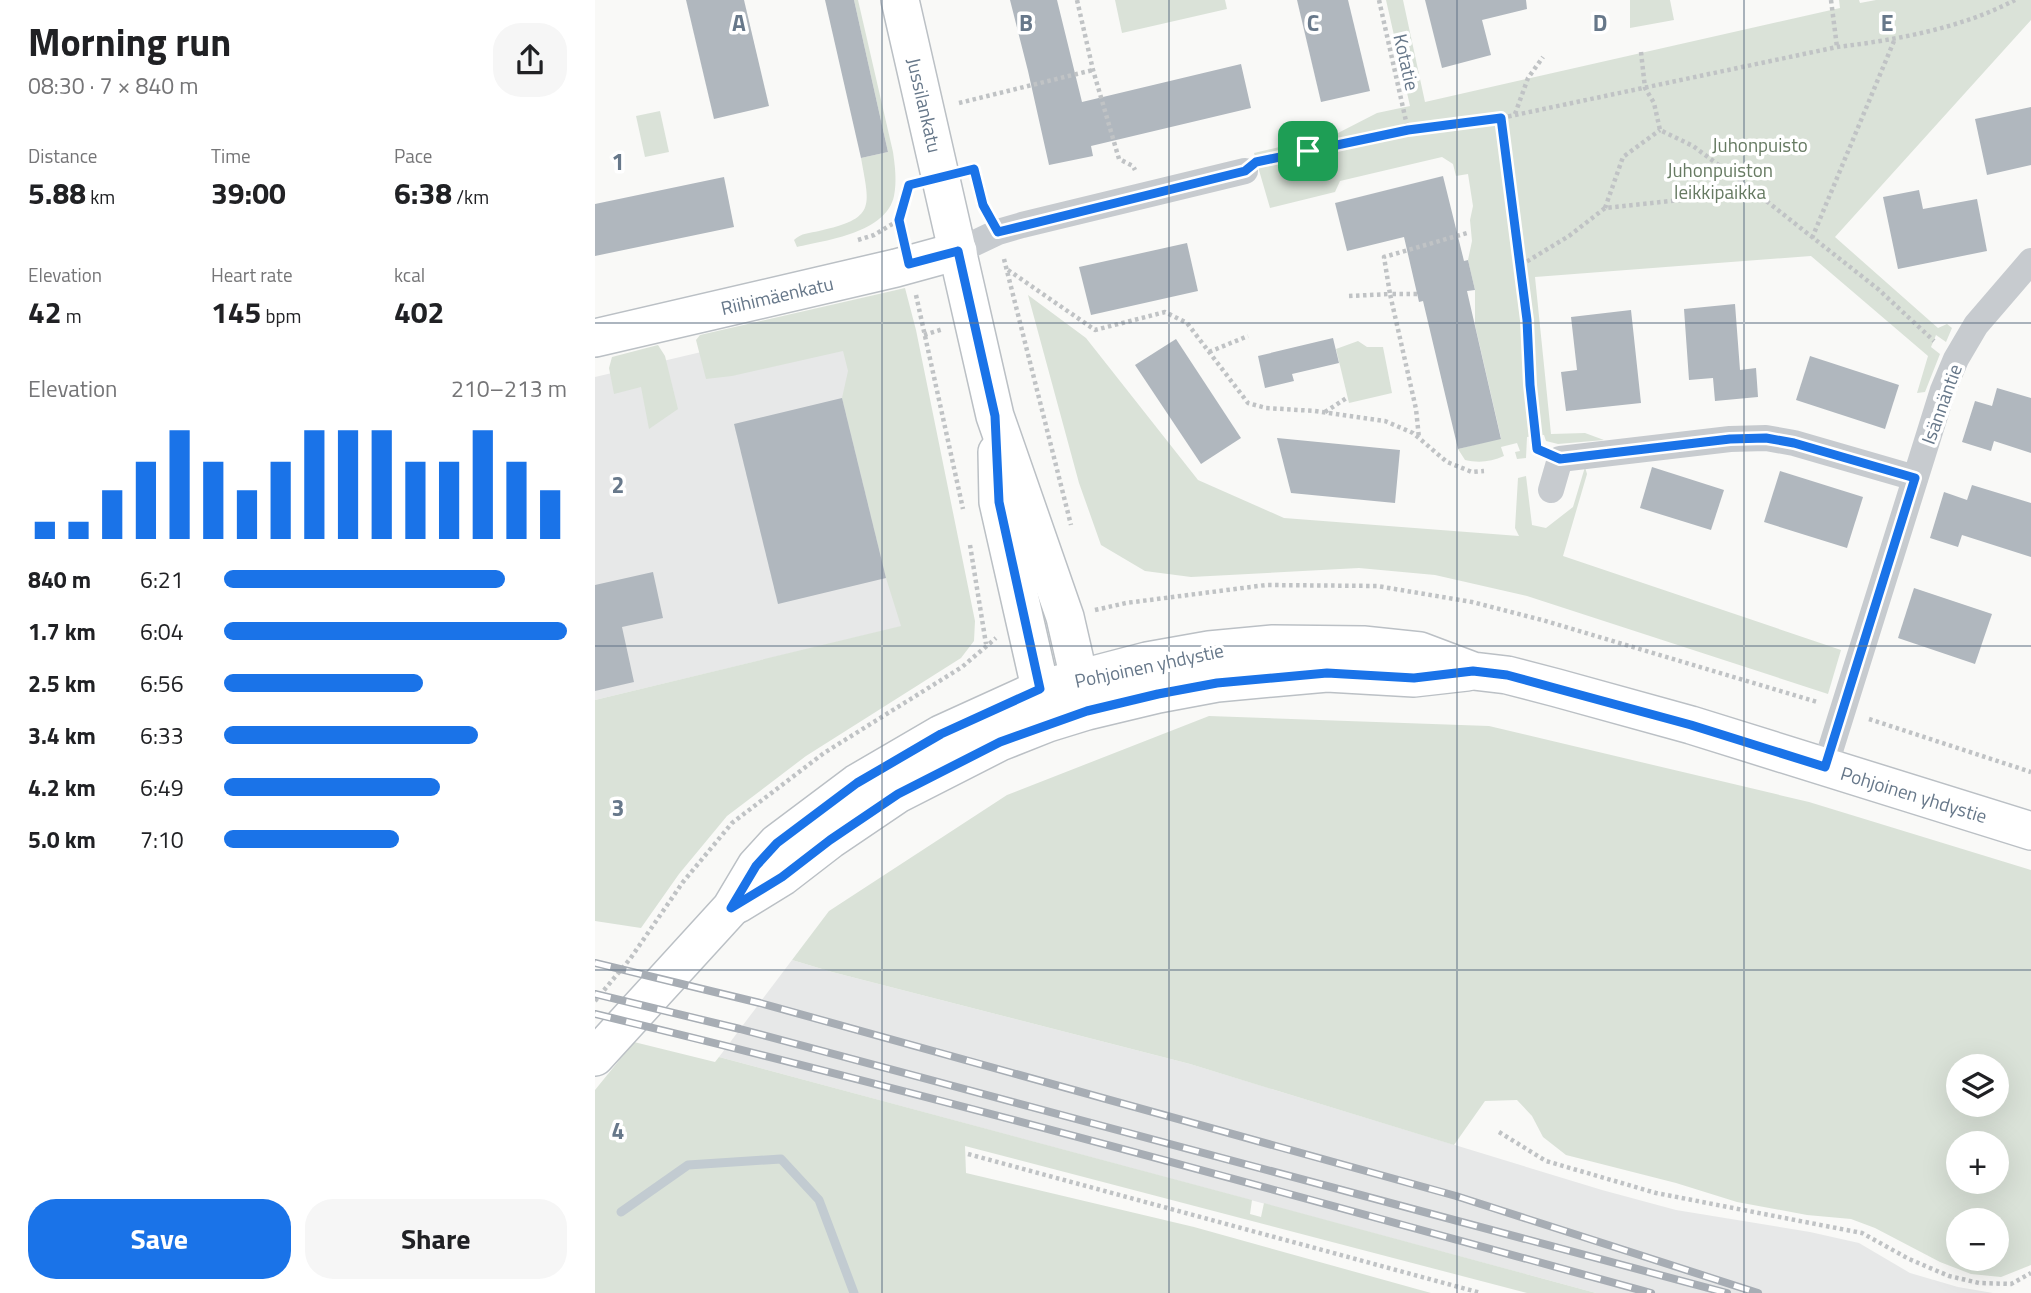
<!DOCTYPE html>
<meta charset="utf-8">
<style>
:root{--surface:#fff;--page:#f6f6f6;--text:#202124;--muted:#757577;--accent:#1a73e8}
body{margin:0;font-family:"Titillium Web",sans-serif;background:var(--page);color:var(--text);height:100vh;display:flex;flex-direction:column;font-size:26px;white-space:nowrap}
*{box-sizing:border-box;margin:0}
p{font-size:23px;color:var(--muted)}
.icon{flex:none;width:38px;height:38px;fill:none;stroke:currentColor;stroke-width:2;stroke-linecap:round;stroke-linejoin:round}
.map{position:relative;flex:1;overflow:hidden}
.panel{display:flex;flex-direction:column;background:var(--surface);width:595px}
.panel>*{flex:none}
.controls{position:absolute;left:1351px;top:1054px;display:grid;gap:14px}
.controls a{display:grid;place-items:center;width:63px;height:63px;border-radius:50%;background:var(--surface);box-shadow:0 7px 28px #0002;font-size:35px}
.pin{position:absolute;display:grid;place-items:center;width:60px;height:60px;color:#fff;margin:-30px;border-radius:14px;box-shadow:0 4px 10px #0006}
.round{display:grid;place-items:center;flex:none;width:74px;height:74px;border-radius:28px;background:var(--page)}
.headline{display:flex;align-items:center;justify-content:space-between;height:119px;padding:0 28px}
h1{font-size:38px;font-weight:700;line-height:52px}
.stats{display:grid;grid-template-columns:repeat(3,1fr);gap:10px;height:119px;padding:7px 28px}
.stats div{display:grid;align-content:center}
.stats b{font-size:30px;font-weight:700}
.stats small{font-size:19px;font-weight:400}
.stats p{font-size:19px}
.chart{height:196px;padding:14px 28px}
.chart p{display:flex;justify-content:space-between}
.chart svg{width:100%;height:126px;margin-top:7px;stroke:var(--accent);stroke-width:6}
.primary-button{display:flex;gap:14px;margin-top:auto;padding:14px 28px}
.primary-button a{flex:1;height:80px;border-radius:28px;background:var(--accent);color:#fff;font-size:28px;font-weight:700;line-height:80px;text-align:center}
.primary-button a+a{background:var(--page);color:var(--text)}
ul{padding:0 28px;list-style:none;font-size:23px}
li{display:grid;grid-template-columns:112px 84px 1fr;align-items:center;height:52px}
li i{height:18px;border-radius:9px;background:var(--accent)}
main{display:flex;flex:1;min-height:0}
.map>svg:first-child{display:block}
.built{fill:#e7e8e8}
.green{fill:#dae2d8;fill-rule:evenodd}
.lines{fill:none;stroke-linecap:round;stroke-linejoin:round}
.stream{stroke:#c2cbd1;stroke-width:9}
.building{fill:#b0b7be}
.secondary-casing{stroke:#bbc0c5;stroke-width:40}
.path{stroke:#c0c3c5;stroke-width:4.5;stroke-dasharray:3.5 3.5;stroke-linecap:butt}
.street{stroke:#c7cbcf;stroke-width:26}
.secondary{stroke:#fff;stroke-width:37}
.rail-casing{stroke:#a7adb4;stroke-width:8}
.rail{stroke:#fff;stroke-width:5;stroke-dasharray:16;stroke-linecap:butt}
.route-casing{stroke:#fff;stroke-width:14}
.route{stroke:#1a73e8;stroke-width:9}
.grid{fill:none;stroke:#67788a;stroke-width:2;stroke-opacity:0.55}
.labels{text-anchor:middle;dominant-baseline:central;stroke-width:7;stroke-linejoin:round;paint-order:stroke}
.street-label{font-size:19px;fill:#67788a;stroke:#fff}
.park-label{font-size:19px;fill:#667a62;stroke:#fff}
.grid-label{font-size:23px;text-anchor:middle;font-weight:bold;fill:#67788a;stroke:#fff;stroke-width:7;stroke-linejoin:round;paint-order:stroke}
</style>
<main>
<section class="panel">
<div class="headline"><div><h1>Morning run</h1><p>08:30 · 7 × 840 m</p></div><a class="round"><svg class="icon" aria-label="share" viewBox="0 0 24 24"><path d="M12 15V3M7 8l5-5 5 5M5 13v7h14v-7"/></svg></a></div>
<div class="stats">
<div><p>Distance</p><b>5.88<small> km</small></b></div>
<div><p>Time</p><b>39:00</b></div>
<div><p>Pace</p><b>6:38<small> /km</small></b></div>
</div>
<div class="stats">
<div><p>Elevation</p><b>42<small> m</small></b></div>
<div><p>Heart rate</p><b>145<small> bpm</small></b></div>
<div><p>kcal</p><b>402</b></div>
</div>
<div class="chart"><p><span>Elevation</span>210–213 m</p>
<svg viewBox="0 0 160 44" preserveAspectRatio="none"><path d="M5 44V38M15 44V38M25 44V27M35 44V17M45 44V6M55 44V17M65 44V27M75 44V17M85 44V6M95 44V6M105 44V6M115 44V17M125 44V17M135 44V6M145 44V17M155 44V27"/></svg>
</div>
<ul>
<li><b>840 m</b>6:21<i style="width:82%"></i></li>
<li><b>1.7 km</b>6:04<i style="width:100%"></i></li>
<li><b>2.5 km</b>6:56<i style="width:58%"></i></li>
<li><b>3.4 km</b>6:33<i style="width:74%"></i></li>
<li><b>4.2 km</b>6:49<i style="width:63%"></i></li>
<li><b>5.0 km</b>7:10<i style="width:51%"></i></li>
</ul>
<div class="primary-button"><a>Save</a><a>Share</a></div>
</section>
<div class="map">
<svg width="1436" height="1293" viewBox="0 0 1436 1293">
<rect width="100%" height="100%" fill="#f9f9f7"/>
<g class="built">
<path d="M260,316L329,621L0,700V377Z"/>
<path d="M197,960L237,972L595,1064L1007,1190L1081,1210L1215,1232L1264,1243L1315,1273L1363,1287L1398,1293H1001L124,1057Z"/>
</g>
<g class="green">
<path d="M259,0H263L298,152C300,166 302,181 299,196C291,233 232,240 202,247L199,240C206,233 215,233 224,231C281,218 275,208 266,158L293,152Z"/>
<path d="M520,0H630L632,9L527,33Z"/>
<path d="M791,0H808L830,102L1245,8L1244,0H1264L1265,3L1281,0H1436V20L1240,237L1343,328L1352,324L1357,328L1351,342L1341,335L1336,347L1345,354L1330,392L1322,393L1333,356L1216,256L940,277L956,434L990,433L1009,440L963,444L951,441L949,435L932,437L931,458L922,459L920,452L925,451L922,443L906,447L909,456C896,462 883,463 870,460L863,449L906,438L880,325V290L873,260L877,241L875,220L878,206L873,174L861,176L858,164L847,157L745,181L740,192L675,208L659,153L743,133L782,113L815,106Z"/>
<path d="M1035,0H1075L1079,20L1035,28Z"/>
<path d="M65,111L74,152L50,157L41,116Z"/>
<path d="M310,288L321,330L380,621L379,641L366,658L211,756L132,816L84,874L46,928L0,921V700L306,626L291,578L247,398L253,371L248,351L137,376L111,379L101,340L105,335Z"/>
<path d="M433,295L491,338L603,480L689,518L924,536L920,528L923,478L931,476L937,525L951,528L978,507L990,467L992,474L968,556L1246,650L1233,694L932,596L840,575L764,568L596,577L550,571L506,545L484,483Z"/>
<path d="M763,341L772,347H788L797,393L754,403L741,349Z"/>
<path d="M63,345L70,356L83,409L54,429L46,387L19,394L14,368L17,357Z"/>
<path d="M614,716L894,726L1214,802L1436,870V1265L1406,1277L1376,1274L1345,1262L1280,1228L1256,1219L1212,1215L1142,1202L1081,1183L971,1155L948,1137L937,1116L922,1100L890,1101L859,1145L595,1064L237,972L197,960L234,911L412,795ZM1363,1066H1402V1104H1363ZM1363,1143H1402V1181H1363ZM1363,1220H1402V1258H1363Z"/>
<path d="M39,1042L120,1062L124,1057L657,1200L655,1214L666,1217L669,1203L1001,1293H932L370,1146L371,1173L599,1227L836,1293H0V1090Z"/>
</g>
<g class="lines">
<path class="stream" d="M26,1212L93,1165L186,1159L224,1200L259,1293"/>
</g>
<g class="building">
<path d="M91,0H149L174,106L119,119Z"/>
<path d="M230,0H259L293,152L266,158Z"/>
<path d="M415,0H462L487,102L646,64L656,108L496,146L498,156L454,165L433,71Z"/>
<path d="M702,0H753L775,91L726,102Z"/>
<path d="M830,0H931L932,9L887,20L896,55L847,68Z"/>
<path d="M1436,107V165L1392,175L1380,119Z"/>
<path d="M848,176L869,261L873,260L880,290L872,291L906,439L863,449L828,301L824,302L809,237L752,251L740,203Z"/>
<path d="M129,177L139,227L0,256V204Z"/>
<path d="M1324,190L1328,209L1382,199L1392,251L1303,269L1288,197Z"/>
<path d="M592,243L603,291L496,315L484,267Z"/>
<path d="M1140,304L1145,370L1161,368L1163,397L1120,401L1118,378L1094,380L1089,309Z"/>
<path d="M1036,310L1046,403L971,411L966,372L982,370L976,317Z"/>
<path d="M738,338L744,363L697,374L699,381L670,388L663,356Z"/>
<path d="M581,339L646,438L606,464L540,365Z"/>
<path d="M1215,356L1304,385L1290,429L1201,400Z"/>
<path d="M1402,388L1436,398V453L1399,441L1396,451L1367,442L1380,401L1397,406Z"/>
<path d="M247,398L291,578L183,604L139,424Z"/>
<path d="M682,438L805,450L800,503L696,493Z"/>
<path d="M1057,467L1129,490L1116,530L1045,508Z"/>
<path d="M1185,471L1268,497L1252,548L1169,522Z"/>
<path d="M1377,485L1436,503V557L1367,535L1363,547L1335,538L1349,492L1372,500Z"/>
<path d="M58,572L68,618L27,627L39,682L0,691V585Z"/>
<path d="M1319,588L1397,614L1380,664L1303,638Z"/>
</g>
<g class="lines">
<g class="secondary-casing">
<g id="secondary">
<path d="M305,0L400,416L470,617L489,700"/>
<path d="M0,338L301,268L363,251"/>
<path d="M402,452L403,502L451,714"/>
<path d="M143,904L187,877L235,840L303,794L405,742L453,723L492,711L563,694L622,683L732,673L819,678L872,672"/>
<path d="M0,1057L136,908L161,866L182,843L262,783L346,734L445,689L552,661L614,650L678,644L768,645L825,651L878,671L912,675L962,688L1096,725L1436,831"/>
</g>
</g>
<g class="path">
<path d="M482,0L498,70L524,159L538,166L540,170"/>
<path d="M784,0L813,130"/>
<path d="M1236,0L1242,47"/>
<path d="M1046,52L1050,88L1059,103L1065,130L1098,146L1160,192L1283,289L1339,341"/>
<path d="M364,103L498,70"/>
<path d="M920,114L933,78L948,57"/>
<path d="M906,118L932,320L941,442"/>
<path d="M672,159L813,130L906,118L1242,47C1301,40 1367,28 1420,0"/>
<path d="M1010,208L1028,157L1065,130"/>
<path d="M304,220L307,232"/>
<path d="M1217,238L1299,41"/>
<path d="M263,240L279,235L304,220L313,189"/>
<path d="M409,259L476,525"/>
<path d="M926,265L974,236L1010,208L1160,192"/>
<path d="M413,270L500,330L570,312L592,323L653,403L671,408L720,411L790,421L818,433L852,462L877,472L889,471"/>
<path d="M822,294H795L789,257L872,233"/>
<path d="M321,295L368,509"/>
<path d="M754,296L795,294L821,409L824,438"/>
<path d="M329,335L348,329"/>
<path d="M614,352L653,336"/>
<path d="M730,412L753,397"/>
<path d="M375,545L391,644"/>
<path d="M500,610L531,603L671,585L782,586L877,602L947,620L1222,702"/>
<path d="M1274,719L1436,772"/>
<path d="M0,1001L35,959L88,882L137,823L229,753L367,667L401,638"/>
<path d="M904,1132L951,1161L1061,1193L1267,1233L1314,1259L1354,1276L1384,1283L1416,1284L1436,1273"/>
<path d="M373,1154L886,1293"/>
</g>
<g class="street">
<path d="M363,251L403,232L427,225L650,171"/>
<path d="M956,490L965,459L1135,439L1171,438L1199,443L1320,478"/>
<path d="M1230,767L1348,390L1361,359L1381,325L1436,261"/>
</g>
<use href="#secondary" class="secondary"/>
<g class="rail-casing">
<g id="rail">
<path d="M0,963L165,1003L861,1196L1163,1293"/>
<path d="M0,994L145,1029L1132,1293"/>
<path d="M0,1014C354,1099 705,1197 1056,1293"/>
</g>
</g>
<use href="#rail" class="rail"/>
</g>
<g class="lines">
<g class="route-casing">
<path id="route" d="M906,118L932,320L935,385L942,449L965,459L1135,439L1171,438L1199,443L1320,478L1230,767L1096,725L912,675L878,671L819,678L732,673L622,683L563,694L492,711L405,742L303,794L235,840L187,877L136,908L161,866L182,843L262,783L346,734L445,689L404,502L400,416L363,251L314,264L304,220L314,185L379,169L388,205L403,232L650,171L661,162L813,130Z"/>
</g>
<use href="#route" class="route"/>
</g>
<path class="grid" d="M287,0V1293M574,0V1293M862,0V1293M1149,0V1293M0,323H1436M0,646H1436M0,970H1436"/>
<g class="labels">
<g class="street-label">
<text transform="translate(812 62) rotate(77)">Kotatie</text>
<text transform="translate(330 105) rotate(77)">Jussilankatu</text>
<text transform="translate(182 295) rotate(-13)">Riihimäenkatu</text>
<text transform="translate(1346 404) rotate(-70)">Isännäntie</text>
<text transform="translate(554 665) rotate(-12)">Pohjoinen yhdystie</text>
<text transform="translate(1319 794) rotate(17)">Pohjoinen yhdystie</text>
</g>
<g class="park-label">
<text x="1165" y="144">Juhonpuisto</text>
<text x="1125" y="169">Juhonpuiston<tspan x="1125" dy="22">leikkipaikka</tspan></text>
</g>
</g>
<g class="grid-label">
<text x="144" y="31">A</text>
<text x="431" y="31">B</text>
<text x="718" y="31">C</text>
<text x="1005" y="31">D</text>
<text x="1292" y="31">E</text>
<text x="23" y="170">1</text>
<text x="23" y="493">2</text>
<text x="23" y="816">3</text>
<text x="23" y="1139">4</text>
</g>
</svg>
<div class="controls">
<a><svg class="icon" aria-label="layers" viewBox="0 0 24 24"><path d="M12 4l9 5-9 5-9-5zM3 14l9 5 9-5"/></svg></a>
<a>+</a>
<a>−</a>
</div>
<div class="pin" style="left:713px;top:151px;background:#1e9e55"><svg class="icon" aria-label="arrive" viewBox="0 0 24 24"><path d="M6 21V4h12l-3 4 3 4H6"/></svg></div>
</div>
</main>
